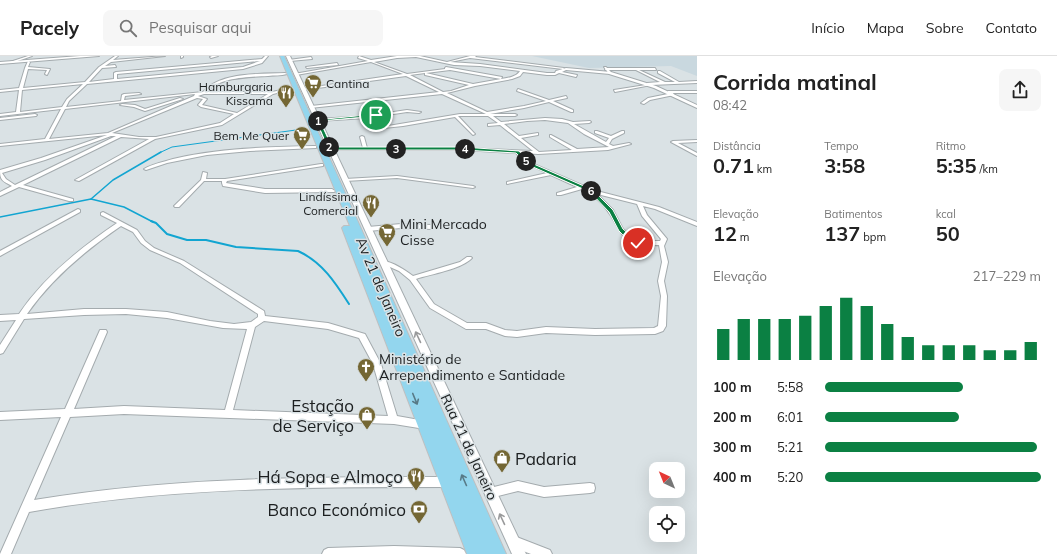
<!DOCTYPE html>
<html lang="pt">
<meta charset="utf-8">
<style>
:root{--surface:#fff;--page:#f6f6f6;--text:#222;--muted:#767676;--line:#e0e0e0;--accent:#0b8043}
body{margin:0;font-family:Mulish,sans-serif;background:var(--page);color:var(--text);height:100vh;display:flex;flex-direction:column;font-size:15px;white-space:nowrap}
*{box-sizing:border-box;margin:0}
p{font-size:13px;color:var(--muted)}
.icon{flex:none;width:22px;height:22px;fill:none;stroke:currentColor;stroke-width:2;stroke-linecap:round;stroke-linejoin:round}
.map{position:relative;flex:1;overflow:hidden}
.sheet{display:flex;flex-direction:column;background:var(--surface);width:360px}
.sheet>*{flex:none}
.needle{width:26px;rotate:317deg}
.buttons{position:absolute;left:649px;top:406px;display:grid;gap:8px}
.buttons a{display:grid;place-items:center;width:36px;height:36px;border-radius:8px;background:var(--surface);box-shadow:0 4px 16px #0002;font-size:20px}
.pin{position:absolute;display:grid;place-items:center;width:34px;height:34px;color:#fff;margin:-17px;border:2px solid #fff;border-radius:50%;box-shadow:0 1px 4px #0007}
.km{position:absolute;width:20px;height:20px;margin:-10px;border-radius:50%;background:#222;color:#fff;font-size:11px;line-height:20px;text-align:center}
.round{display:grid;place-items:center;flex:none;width:42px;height:42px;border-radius:8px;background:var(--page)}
.head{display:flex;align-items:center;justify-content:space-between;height:68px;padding:0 16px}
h1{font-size:22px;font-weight:700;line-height:30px}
.figures{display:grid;grid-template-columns:repeat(3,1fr);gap:6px;height:68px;padding:4px 16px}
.figures div{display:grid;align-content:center}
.figures b{font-size:20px;font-weight:700}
.figures small{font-size:11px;font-weight:400}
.figures p{font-size:11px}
.chart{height:112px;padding:8px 16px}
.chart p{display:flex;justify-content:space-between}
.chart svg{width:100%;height:72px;margin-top:4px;stroke:var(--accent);stroke-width:6}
ul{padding:0 16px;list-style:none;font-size:13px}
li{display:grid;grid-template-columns:64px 48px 1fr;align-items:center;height:30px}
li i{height:10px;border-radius:5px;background:var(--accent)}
header{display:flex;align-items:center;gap:24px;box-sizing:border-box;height:56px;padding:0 20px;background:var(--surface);border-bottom:1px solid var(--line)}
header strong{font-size:19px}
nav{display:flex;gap:22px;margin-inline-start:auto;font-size:14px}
.search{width:280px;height:36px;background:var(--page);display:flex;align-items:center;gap:10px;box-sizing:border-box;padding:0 14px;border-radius:8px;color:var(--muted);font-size:15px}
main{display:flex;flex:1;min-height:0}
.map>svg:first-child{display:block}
.built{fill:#c9d8df}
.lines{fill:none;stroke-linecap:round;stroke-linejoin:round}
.stream-far2{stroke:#12a5d1;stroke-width:1}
.stream-far1{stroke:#12a5d1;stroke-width:1.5}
.stream{stroke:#12a5d1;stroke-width:2}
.minor-casing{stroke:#a4abae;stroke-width:2}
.tertiary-casing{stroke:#a4abae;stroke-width:2}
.secondary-casing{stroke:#a4abae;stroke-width:2}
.primary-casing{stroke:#bfc0c1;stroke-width:2}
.minor{fill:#fff;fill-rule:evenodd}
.tertiary{fill:#fff;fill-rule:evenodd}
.secondary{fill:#fff;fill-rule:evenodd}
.primary{fill:#93d6ee;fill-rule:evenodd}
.oneway{stroke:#999a9b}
.oneway2{stroke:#587a87}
.route{fill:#0b8043;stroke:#fff}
.labels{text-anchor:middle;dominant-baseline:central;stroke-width:3;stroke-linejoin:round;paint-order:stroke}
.far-poi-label{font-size:12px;fill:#1c1f20;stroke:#dae2e5;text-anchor:end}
.poi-label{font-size:14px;fill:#1c1f20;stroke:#dae2e5;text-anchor:start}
.street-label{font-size:14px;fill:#1c1f20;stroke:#dae2e5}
.near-poi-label{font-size:17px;fill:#1c1f20;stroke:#dae2e5;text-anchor:end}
</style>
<header>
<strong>Pacely</strong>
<div class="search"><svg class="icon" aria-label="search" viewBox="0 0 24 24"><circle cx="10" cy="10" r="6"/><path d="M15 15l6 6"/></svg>Pesquisar aqui</div>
<nav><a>Início</a><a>Mapa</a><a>Sobre</a><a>Contato</a></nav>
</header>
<main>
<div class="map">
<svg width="697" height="498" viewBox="0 0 697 498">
<rect width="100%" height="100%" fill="#dae2e5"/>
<path class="built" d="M532,0H697V20L671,10L589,12Z"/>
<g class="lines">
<path class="stream-far2" d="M159,97L172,91L296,74"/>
<g class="stream-far1">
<path d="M91,143L113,124L161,96"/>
<path d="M0,161L91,143L124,151L153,166"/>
</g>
<path class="stream" d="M151,165L156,167L167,178L187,184H206L236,191L298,195C322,206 335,226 349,248"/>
<g class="minor-casing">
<g id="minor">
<path d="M28,0H32L12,7L10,6Z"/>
<path d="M115,0H118L113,4L165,0L111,6L105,10L115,9L116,11L102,12L89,26L114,23V17L116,16L262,3L265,0H268L262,7L243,13L87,28L69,45L66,51L121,45L122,39L124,38L139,37L141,38L125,40L124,44L203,36C220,16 261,18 285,17L287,18C281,20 274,19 268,20C250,21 219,21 207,36H272L291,32L293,33L273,38L222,69L155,83L79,125L75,124L149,83L121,81L23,129L73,143V145H69L19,131L0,140V136L12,130C3,125 0,125 0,114L41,102L107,79L0,90V88L45,83L61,53L0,60V58L16,56L19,34L0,36V34L19,32L25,12L28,5L30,6L28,11L50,13L47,19L45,18L47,14L28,13L23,32L85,26L99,11ZM260,5L243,11L117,23V18ZM83,28L67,43L62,51L20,56L22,34ZM195,38L194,40L108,77L49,83L65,53ZM204,38H268L237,57L202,49L207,43L198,40ZM197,42L203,43L198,49L201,51L234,58L220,67L156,81H139L112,77ZM111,80H116L15,129L6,123L2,117L45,104Z"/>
<path d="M181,0H183V1L181,2Z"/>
<path d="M212,0H218L211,2L210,1Z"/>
<path d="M359,0L371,4L397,0H420L447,6L470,0H476L475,1L564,12L563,13L470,2L450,6L480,8L547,17H555L556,15L566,12L611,16L610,18L566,14L562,16L577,19L576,21L559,17L555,19H547L523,16L520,20L512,23L475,30L447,37L487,56L524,50L546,45L517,35L518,33L549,44L566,40L567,42L553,45L573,54V56H571L549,46L524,52L490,58H515L517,59L515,60H493L501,66L545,62L562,63L573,66L590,65L591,66L589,67L574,68L606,86L609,82L595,77V75H597L611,80L622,75H624V77L612,83L609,88L613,90L629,87L631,88L608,94L538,98L521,97L528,104L536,109L593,134L659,151L697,166V170L655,153L643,150L647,159L667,183L664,190L668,206L664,225L667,240L666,270L663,275L655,278L595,279L546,277L517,281L505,280L486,273H466L430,252L410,224L399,215L381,207L380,206L381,205C390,204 405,214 413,220L460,206L467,201H471L472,202C462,213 431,218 416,223L434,248L467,267H486L505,274L517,275L546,271L595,273L654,272L658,270L661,240L658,225L662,206L659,189C652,189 643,190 637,189C622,185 617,168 609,157C604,148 591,137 582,133L561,139H557V137L577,131L551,119L507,128V126L547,117L524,106L516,97L463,94H328V92H363L360,81L362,80L364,81L367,92H463L533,95L500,69L488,70V68L498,67L488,60H458L474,77L475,78L473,79L455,61L403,70L384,72L382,71L460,58H486L442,38L310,52L309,51L311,50L439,36L406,20L303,34L301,33L403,18L371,6L296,19L294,18L368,5L358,2ZM416,1L454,9L480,10L520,15C516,21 508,22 501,23L502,21L446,11L445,12V13L407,18L374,6L397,2ZM450,14L501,23L473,28L426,17ZM425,17V19L469,29L451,35L443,36L410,19ZM545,64L568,67L584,78L609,91L577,93L551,79H550V81L572,94L539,96L521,82L538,79V77L519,80L504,68L527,65ZM597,138L637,148L642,160L661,183L660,185H639L634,183L623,173L613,154Z"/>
<path d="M311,1L312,3L290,5L289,4Z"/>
<path d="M337,7L338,9L307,12L306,11Z"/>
<path d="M606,12H655L656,14H639L665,26H675L658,17V15H660L679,26L697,25V27L651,29L615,36L614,34L646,29L647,27L660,26L636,14H605Z"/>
<path d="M668,35H697V37H673L674,39L650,44L644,48L641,47L648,42L673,37H667Z"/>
<path d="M180,42L183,43L145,55L134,51L120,49L122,48L135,49L145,53Z"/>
<path d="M407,54L421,56L419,57L407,56L367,62L318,65L316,64L318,63L367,60Z"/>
<path d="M35,58L37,59L36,60L0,64V62Z"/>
<path d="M697,84V86L678,87L697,97V100L671,86L673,85Z"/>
<path d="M314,90H316V92L250,95L207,99L167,107L146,114L144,113C152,108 163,106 173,103C219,92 267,91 314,90Z"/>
<path d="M321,108H323V110L227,125L226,127L265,133H332L335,135L334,136L265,137L223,130L222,127V125H204L179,151H175L174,150L201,124L203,116L207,117L206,123H225Z"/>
<path d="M397,120L473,130L475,131L473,132L397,122L345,125L343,124L345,123Z"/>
<path d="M78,153L80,154V156L0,200V195Z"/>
<path d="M103,156L137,174L145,185L154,192L184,205L264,255L265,260L328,267L365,278L381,308L397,360L425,365L428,366L430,369L428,372L425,373L394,368L124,358L70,361L34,444C171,421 309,421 448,421L452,422L453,426L452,430L448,431C308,431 168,431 29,456L11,498H0L61,361L0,364V356L65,353L100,274H106L107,276L74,353L124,350L225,354L247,273L223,272L167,262L126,258L84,259L24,263L3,297L0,298V289L16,264L0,265V259L19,258C44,221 80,192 117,167L101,159V157ZM121,170L133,176L141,187L150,194L180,207L258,258V261L251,266L234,268L210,265L167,256L126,253H84L27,258C52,222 86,194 121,170ZM264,265L328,273L359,282L373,308L388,360L233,354L255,271Z"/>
<path d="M401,168L432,169L435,171L432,173L401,172L368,175L365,173L368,171Z"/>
<path d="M518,425L544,431L590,427L594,428L595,432L594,436L590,437L544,441L518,435L490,442L486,441L485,437L486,433Z"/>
<path d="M514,480L550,494L552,498H531L510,490L508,486L510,482Z"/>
<path d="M394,490L460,492L464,494L466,498H322L324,494L328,492Z"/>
</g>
</g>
<g class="tertiary-casing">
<g id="tertiary">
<path d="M286,0H290L526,498H512Z"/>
<path d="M604,11H606L611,16L656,30L697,49V52L654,32L609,18Z"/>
</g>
</g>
<g class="secondary-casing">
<path id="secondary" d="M80,0H99L0,8V6Z"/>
</g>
<g class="primary-casing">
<path id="primary" d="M280,0H284L506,498H467L342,172L344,170H350Z"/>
</g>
<use href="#minor" class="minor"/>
<use href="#tertiary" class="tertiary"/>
<use href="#secondary" class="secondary"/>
<use href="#primary" class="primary"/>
</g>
<defs><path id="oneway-shaft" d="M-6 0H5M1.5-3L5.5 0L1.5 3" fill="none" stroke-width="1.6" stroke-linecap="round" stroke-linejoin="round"/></defs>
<g class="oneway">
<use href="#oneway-shaft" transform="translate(418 281) rotate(-115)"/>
<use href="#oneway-shaft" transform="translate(502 463) rotate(-115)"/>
</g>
<g class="oneway2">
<use href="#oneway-shaft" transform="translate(415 343) rotate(68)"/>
<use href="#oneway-shaft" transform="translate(464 424) rotate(-114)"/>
</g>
<path class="route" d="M376,58L377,60L320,65L332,91H463L519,95L527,104L536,109L593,134L613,154L623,173L634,183L641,187L638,188L630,186L619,175L609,156L590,136L533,111L524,105L516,97L463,94H330L328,92L316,64Z"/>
<defs>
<g id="supermarket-pin" transform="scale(0.9)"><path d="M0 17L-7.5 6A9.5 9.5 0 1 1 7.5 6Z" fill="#746734" stroke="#dae2e5"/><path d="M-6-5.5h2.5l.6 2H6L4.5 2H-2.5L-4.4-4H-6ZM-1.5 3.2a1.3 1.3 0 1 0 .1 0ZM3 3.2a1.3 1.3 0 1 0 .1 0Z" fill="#fff"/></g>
<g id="restaurant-pin" transform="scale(0.9)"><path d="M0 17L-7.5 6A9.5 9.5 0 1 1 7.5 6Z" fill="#746734" stroke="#dae2e5"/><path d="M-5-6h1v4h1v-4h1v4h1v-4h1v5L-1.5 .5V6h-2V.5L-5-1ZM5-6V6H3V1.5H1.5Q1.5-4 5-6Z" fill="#fff"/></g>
<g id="church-pin" transform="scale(0.9)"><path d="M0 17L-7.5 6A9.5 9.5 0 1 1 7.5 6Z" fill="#746734" stroke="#dae2e5"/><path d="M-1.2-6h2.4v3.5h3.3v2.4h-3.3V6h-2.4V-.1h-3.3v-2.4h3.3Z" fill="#fff"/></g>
<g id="shop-pin" transform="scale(0.9)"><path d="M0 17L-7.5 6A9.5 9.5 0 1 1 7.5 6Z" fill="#746734" stroke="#dae2e5"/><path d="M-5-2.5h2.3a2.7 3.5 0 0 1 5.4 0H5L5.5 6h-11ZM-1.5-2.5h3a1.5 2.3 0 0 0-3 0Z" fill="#fff"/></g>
<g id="bank-pin" transform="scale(0.9)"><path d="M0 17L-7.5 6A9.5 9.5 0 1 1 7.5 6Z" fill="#746734" stroke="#dae2e5"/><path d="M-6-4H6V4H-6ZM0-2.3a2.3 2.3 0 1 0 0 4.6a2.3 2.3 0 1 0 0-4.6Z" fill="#fff"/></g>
</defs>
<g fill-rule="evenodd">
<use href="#supermarket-pin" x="313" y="27"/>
<use href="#restaurant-pin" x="286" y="37"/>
<use href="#supermarket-pin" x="302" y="79"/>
<use href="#restaurant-pin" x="371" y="147"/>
<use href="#supermarket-pin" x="387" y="176"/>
<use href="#church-pin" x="366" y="311"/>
<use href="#shop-pin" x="367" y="359"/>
<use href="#shop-pin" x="502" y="402"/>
<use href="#restaurant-pin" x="416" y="420"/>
<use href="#bank-pin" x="419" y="453"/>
</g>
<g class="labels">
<g class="far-poi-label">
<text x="326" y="27" text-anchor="start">Cantina</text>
<text x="273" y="30">Hamburgaria<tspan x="273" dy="14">Kissama</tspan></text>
<text x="289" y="79">Bem Me Quer</text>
<text x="358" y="140">Lindíssima<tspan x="358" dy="14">Comercial</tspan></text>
</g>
<g class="poi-label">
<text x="400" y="168">Mini Mercado<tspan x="400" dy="16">Cisse</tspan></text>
<text x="379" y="303">Ministério de<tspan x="379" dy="16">Arrependimento e Santidade</tspan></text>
</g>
<g class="street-label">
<text transform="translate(381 231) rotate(67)">Av 21 de Janeiro</text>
<text transform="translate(469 391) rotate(65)">Rua 21 de Janeiro</text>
</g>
<g class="near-poi-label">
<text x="354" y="349">Estação<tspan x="354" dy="20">de Serviço</tspan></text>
<text x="515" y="402" text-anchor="start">Padaria</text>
<text x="403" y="420">Há Sopa e Almoço</text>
<text x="406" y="453">Banco Económico</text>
</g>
</g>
</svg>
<div class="buttons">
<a><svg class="needle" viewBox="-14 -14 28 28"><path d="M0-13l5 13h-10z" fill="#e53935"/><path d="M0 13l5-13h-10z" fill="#767676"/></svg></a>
<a><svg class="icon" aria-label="locate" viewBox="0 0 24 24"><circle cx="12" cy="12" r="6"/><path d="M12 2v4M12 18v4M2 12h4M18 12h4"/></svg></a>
</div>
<div class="pin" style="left:376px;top:59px;background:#1e9e55"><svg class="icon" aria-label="arrive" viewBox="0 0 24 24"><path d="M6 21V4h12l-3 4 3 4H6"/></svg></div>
<div class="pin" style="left:638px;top:187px;background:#d93025"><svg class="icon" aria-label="check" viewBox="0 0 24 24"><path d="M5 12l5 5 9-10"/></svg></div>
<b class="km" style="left:318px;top:65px">1</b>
<b class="km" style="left:329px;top:91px">2</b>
<b class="km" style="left:396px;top:93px">3</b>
<b class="km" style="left:465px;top:93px">4</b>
<b class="km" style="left:526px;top:105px">5</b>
<b class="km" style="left:591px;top:135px">6</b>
</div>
<section class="sheet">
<div class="head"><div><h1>Corrida matinal</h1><p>08:42</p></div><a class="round"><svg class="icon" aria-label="share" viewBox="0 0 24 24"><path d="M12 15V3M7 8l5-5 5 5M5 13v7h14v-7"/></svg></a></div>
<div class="figures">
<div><p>Distância</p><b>0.71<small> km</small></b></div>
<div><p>Tempo</p><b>3:58</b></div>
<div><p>Ritmo</p><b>5:35<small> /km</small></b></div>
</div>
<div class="figures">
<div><p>Elevação</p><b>12<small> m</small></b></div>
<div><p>Batimentos</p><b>137<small> bpm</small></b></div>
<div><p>kcal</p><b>50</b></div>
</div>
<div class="chart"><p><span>Elevação</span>217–229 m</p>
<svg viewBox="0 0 160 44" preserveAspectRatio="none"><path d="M5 44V25M15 44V19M25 44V19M35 44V19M45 44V17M55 44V11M65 44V6M75 44V11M85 44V22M95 44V30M105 44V35M115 44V35M125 44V35M135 44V38M145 44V38M155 44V33"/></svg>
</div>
<ul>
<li><b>100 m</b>5:58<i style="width:64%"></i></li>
<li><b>200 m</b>6:01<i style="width:62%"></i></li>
<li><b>300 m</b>5:21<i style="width:98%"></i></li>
<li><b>400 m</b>5:20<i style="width:100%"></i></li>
</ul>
</section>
</main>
